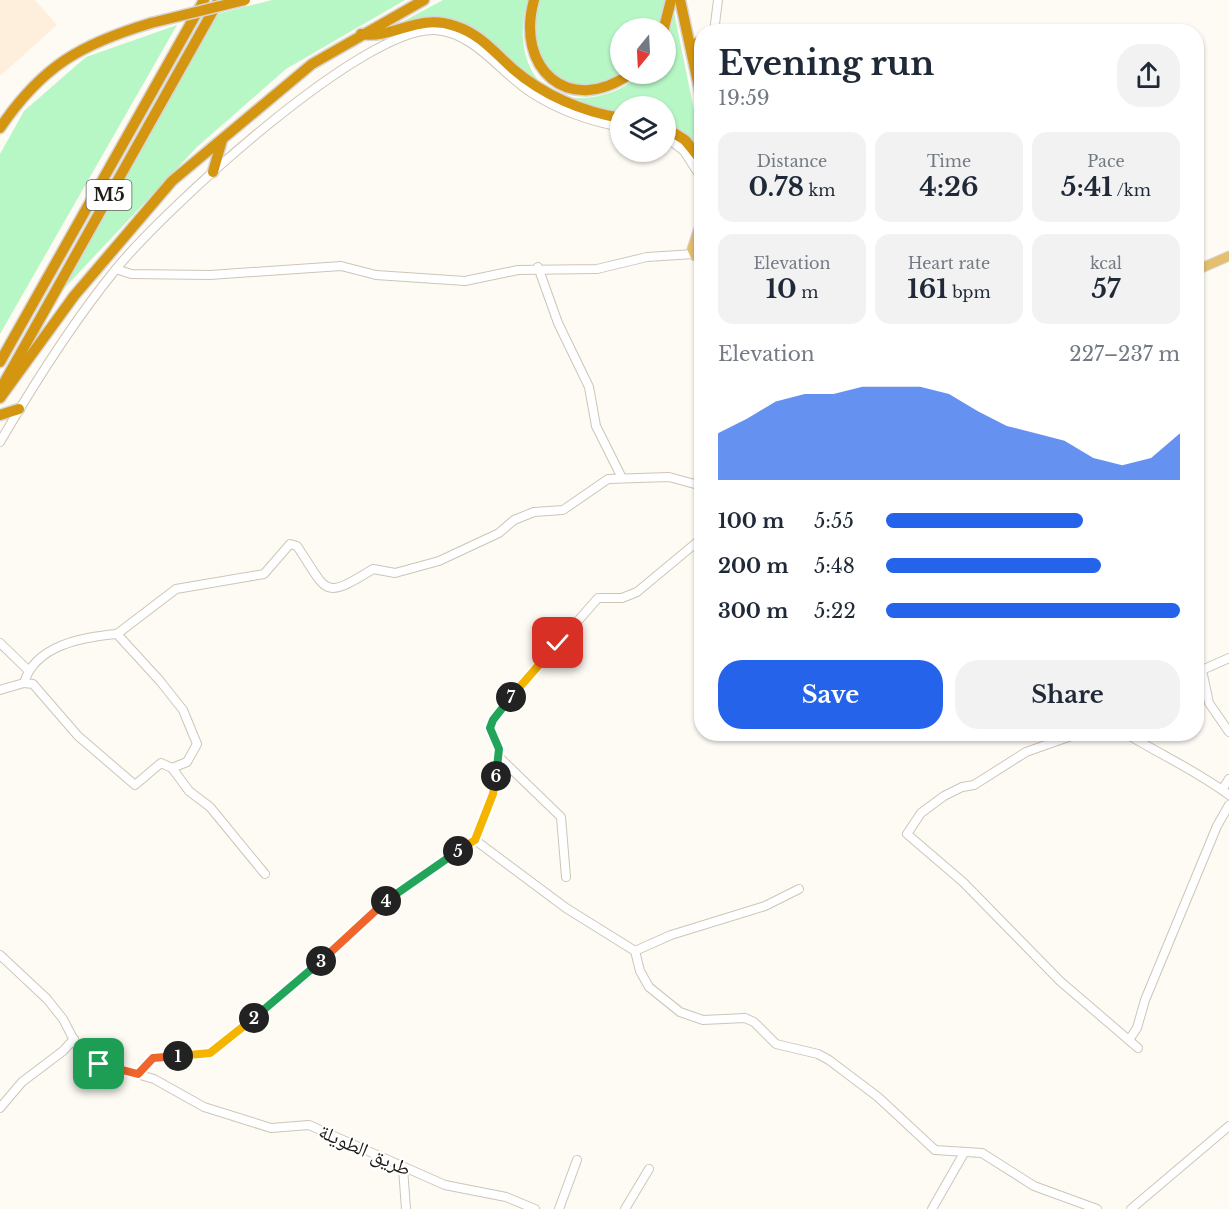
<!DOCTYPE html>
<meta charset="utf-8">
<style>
:root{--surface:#fff;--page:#f2f2f3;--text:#1f2937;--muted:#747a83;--accent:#2563eb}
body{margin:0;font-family:"Libre Baskerville","Noto Naskh Arabic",serif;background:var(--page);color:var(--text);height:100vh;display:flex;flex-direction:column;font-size:22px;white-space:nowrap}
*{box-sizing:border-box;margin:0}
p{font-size:20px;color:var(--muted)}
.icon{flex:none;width:33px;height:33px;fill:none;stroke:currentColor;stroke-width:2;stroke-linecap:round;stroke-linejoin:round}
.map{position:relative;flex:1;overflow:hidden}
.drawer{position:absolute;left:694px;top:24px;width:510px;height:717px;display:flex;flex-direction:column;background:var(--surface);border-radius:24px;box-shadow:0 2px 4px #0004}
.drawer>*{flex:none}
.needle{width:39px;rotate:198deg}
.fabs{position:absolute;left:610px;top:18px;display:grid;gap:12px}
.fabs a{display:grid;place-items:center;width:66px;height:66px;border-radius:50%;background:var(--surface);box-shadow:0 2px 4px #0004;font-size:30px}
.pin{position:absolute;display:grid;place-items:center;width:51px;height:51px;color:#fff;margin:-26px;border-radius:12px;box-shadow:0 3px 9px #0006}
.km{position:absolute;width:30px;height:30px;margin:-15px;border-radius:50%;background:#222;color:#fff;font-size:16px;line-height:30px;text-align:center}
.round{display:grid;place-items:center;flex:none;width:63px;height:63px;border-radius:24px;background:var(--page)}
.head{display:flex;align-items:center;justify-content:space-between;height:102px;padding:0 24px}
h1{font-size:33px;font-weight:700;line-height:45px}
.stats{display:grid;grid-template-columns:repeat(3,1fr);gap:9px;height:102px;padding:6px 24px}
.stats div{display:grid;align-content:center;border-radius:15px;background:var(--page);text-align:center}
.stats b{font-size:26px;font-weight:700}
.stats small{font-size:16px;font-weight:400}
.stats p{font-size:16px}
.chart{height:168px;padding:12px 24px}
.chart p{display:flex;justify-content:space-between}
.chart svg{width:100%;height:108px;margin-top:6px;fill:var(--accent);opacity:.7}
.action{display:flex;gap:12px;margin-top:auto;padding:12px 24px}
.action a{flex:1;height:69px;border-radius:24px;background:var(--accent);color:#fff;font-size:24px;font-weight:700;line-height:69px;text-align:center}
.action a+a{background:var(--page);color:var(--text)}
ul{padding:0 24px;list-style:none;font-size:20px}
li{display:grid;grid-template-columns:96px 72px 1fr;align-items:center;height:45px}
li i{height:15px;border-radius:8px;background:var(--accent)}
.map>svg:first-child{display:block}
.industrial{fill:#feefdc}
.green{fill:#b7f7c6}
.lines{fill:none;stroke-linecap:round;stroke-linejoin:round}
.minor-casing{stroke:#cec5b7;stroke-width:10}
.major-casing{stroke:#d7d6d5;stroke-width:11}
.highway-casing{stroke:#d7d6d5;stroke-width:13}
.minor{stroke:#fff;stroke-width:8}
.major{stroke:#e5bf70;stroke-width:9}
.highway{stroke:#d49510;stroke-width:10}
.highway-bridge-casing{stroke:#d7d6d5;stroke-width:13;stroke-linecap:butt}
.highway-bridge{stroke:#d49510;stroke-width:10}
.split-1-casing{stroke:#fff;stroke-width:12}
.split-2-casing{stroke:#fff;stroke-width:12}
.split-3-casing{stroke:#fff;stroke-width:12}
.split-4-casing{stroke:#fff;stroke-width:12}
.split-5-casing{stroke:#fff;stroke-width:12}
.split-6-casing{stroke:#fff;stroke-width:12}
.split-7-casing{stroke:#fff;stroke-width:12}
.split-8-casing{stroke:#fff;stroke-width:12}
.split-1{stroke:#f0652b;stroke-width:8}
.split-2{stroke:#f5b400;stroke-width:8}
.split-3{stroke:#22a559;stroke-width:8}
.split-4{stroke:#f0652b;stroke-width:8}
.split-5{stroke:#22a559;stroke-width:8}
.split-6{stroke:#f5b400;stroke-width:8}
.split-7{stroke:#22a559;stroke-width:8}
.split-8{stroke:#f5b400;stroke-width:8}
.labels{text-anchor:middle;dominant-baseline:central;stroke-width:4.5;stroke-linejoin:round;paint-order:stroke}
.shield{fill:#fff;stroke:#62605d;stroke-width:1.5}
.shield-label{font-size:18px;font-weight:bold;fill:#1f1c17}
.street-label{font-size:20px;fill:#1f1c17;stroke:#fff}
</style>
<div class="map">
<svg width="1229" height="1209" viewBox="0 0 1229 1209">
<rect width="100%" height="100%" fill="#fefbf5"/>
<path class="industrial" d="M0,0H35L57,25L0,76Z"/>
<g class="green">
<path d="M272,0H405L286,69L197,147L56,297L217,14Z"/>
<path d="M443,0H528C512,48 532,107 593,97C605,95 617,91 628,84C632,80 637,74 643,74C650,72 659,74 666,74V37L673,7L702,150V163L666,127V106H621V117L576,105L440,19H414L400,23Z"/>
<path d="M538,0H666L660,28H621V74L602,86H564L532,46Z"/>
<path d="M177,25L0,334V154L24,111L86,57Z"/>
</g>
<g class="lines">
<g class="minor-casing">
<g id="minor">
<path d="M714,32L718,0"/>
<path d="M666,137L684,151L702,179"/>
<path d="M538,267L558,323L589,387L596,426L622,478"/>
<path d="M116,269L131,274L210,275L341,266L376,275L465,281L518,270L597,269L647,257L694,254"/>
<path d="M0,442C35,382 72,323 116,269C163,211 363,26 435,30C476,33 500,73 532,93C560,111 589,121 621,127"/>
<path d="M117,634L176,589L264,574L290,544L297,546C328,592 322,601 373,569L395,573L439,561L499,533L514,520L534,512L563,510L608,479L669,477L702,486"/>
<path d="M0,643L28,670"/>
<path d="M1229,658L1202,670L1209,703L1229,732"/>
<path d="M24,683L33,684L78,736L135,785L161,763L172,768L189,791L210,807L265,874"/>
<path d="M0,690L24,683C35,645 83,637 117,634L160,681L183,710L197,744L187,762L172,768"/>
<path d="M1077,734L1026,752L974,785L962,787L944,796L921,813L907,834L963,882L1060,981L1138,1048"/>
<path d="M1127,734C1161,755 1197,771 1229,795"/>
<path d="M499,757L561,817L566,877"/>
<path d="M1222,790L1229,779"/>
<path d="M475,840L566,908L635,951L640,971L649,987L680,1012L703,1020L745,1018L754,1022L776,1044L818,1054L829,1060L878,1097L935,1150L982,1153L1034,1186L1097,1209"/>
<path d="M635,951L671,935L765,906L799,889"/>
<path d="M0,955L47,999L63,1019L78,1048L99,1063L154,1079L204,1107L271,1128L309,1125L445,1185L506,1197L535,1209"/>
<path d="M1129,1040L1137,1028L1145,1000L1217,826L1229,805"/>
<path d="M138,1074L153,1058L210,1053L306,975L389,898L475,840L493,794L499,757V749L490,728L498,712L598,598H622L637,592L702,538"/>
<path d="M0,1108L22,1082L63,1051L74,1039"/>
<path d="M403,1168L406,1209"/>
<path d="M559,1209L577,1160"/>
<path d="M625,1209L649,1169"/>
<path d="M932,1209L964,1153"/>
<path d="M1131,1209L1229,1126"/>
</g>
</g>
<g class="major-casing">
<g id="major">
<path d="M702,219L692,249L695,256L702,259"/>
<path d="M1197,270L1229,256"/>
</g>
</g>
<g class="highway-casing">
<g id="highway">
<path d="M534,0C515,68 568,117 630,74"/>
<path d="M680,0L702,101"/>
<path d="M664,28L671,0"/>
<path d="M361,34C395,39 417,13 455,26C480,34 494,52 513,69C543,95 583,112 621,118"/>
<path d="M697,43L702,66"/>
<path d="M0,128C42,66 81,44 151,23"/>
<path d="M666,128L685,140L702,161"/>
<path d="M213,172L222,140"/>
<path d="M0,362L204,0"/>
<path d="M0,390L219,0"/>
<path d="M0,398L74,296L172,181L312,64L424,0"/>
<path d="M0,415L19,409"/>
</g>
</g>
<use href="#minor" class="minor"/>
<use href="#major" class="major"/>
<use href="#highway" class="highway"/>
<g class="highway-bridge-casing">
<path id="highway-bridge" d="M151,23L245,0"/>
</g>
<use href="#highway-bridge" class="highway-bridge"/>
</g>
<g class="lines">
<g class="split-1-casing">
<path id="split-1" d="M99,1064L138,1074L153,1058L178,1056"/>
</g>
<g class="split-2-casing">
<path id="split-2" d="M178,1056L210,1053L254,1018"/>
</g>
<g class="split-3-casing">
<path id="split-3" d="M254,1018L321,961"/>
</g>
<g class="split-4-casing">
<path id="split-4" d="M321,961L386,901"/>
</g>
<g class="split-5-casing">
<path id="split-5" d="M386,901L458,851"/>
</g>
<g class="split-6-casing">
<path id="split-6" d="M458,851L475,840L493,794L496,776"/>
</g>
<g class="split-7-casing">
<path id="split-7" d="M496,776L499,749L490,728L493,720L511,697"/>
</g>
<g class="split-8-casing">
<path id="split-8" d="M511,697L558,643"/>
</g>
<use href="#split-1" class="split-1"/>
<use href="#split-2" class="split-2"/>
<use href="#split-3" class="split-3"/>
<use href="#split-4" class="split-4"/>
<use href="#split-5" class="split-5"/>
<use href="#split-6" class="split-6"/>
<use href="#split-7" class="split-7"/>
<use href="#split-8" class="split-8"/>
</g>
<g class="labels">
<rect class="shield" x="86.5" y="180" width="45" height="30" rx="4.5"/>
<g class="shield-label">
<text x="109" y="195">M5</text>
</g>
<g class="street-label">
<text transform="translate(365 1150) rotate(24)">طريق الطويلة</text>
</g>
</g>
</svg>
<div class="fabs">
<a><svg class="needle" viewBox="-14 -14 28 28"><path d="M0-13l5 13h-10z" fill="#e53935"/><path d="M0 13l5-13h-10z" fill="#747a83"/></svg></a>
<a><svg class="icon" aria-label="layers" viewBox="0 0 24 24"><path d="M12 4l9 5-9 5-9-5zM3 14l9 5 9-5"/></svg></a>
</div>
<div class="pin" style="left:99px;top:1064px;background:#1e9e55"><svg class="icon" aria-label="arrive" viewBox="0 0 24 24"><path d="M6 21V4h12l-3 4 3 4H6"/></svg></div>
<div class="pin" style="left:558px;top:643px;background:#d93025"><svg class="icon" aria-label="check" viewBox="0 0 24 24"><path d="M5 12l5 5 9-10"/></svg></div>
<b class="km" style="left:178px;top:1056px">1</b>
<b class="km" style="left:254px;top:1018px">2</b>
<b class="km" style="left:321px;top:961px">3</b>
<b class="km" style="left:386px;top:901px">4</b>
<b class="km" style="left:458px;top:851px">5</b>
<b class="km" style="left:496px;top:776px">6</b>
<b class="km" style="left:511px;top:697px">7</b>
<section class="drawer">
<div class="head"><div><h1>Evening run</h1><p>19:59</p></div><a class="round"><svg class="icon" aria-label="share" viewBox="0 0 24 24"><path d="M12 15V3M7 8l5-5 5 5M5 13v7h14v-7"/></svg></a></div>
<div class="stats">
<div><p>Distance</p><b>0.78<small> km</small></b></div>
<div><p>Time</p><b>4:26</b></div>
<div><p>Pace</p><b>5:41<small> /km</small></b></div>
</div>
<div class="stats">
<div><p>Elevation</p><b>10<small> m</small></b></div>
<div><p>Heart rate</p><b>161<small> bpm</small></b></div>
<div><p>kcal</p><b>57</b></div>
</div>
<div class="chart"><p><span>Elevation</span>227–237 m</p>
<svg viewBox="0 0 160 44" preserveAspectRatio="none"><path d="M0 44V25L10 19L20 12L30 9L40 9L50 6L60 6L70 6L80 9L90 16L100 22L110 25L120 28L130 35L140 38L150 35L160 25V44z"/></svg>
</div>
<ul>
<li><b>100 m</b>5:55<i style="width:67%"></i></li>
<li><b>200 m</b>5:48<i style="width:73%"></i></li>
<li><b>300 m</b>5:22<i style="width:100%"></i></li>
</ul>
<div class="action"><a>Save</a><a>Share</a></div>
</section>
</div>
